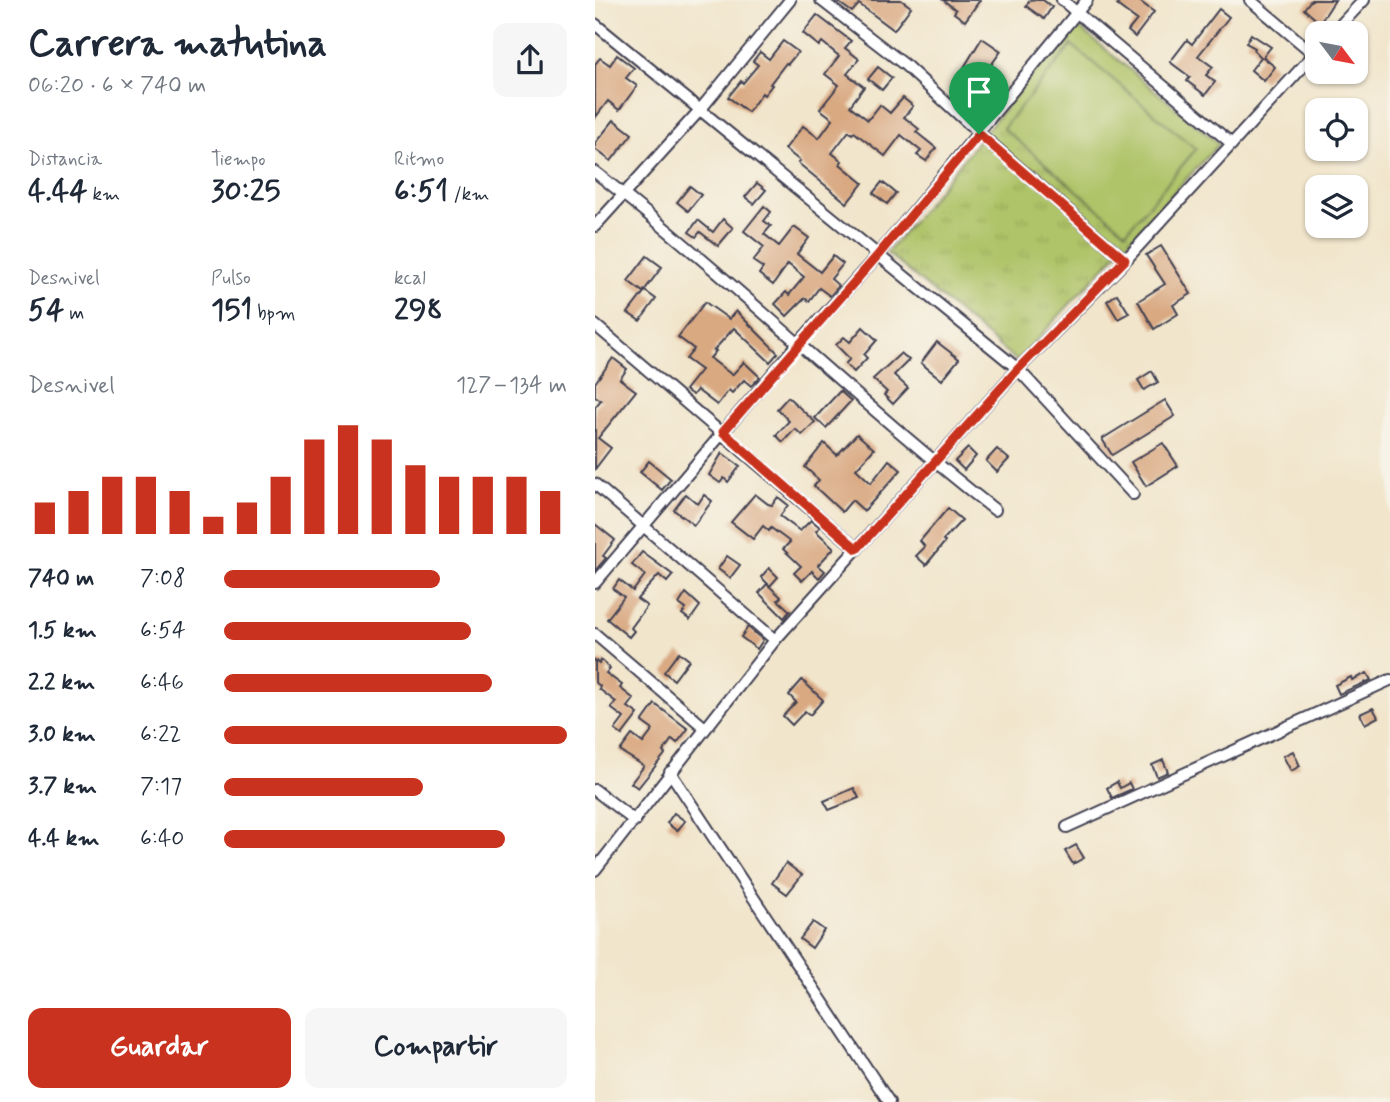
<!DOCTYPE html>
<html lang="es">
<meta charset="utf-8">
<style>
:root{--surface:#fff;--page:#f6f6f7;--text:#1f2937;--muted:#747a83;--accent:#c8321e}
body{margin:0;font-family:Mynerve,sans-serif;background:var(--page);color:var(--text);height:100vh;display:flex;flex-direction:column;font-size:26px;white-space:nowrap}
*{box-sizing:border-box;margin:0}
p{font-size:23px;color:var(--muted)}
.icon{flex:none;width:38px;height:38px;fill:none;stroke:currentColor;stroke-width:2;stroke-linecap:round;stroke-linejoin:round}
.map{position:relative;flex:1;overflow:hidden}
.side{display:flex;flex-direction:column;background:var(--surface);width:595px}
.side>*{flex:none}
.needle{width:46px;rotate:122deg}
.buttons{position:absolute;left:710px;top:21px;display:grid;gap:14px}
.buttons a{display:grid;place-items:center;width:63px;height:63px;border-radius:14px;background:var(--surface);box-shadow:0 2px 5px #0004;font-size:35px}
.pin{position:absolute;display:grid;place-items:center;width:60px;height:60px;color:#fff;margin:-72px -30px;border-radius:50% 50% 50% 0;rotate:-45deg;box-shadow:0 0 7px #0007}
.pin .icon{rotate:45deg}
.round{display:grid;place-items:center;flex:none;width:74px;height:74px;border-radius:14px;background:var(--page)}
.head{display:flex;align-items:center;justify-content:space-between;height:119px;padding:0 28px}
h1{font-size:38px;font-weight:800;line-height:52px}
.stats{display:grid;grid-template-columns:repeat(3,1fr);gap:10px;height:119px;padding:7px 28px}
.stats div{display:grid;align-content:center}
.stats b{font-size:30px;font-weight:800}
.stats small{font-size:19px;font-weight:400}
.stats p{font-size:19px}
.chart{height:196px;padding:14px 28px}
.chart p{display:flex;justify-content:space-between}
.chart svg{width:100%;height:126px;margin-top:7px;stroke:var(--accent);stroke-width:6}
.primary-button{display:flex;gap:14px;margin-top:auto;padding:14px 28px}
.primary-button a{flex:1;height:80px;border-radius:14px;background:var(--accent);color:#fff;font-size:28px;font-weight:800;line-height:80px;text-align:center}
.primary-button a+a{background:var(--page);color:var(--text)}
ul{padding:0 28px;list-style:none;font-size:23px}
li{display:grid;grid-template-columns:112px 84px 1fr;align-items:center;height:52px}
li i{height:18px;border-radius:9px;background:var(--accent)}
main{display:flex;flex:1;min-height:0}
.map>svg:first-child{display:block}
.park{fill:url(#park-tufts);stroke:#687251;stroke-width:2}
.garden{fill:#afc367;stroke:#687251;stroke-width:2}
.building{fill:#d9a982}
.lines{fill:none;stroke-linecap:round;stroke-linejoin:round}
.street-casing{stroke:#413f51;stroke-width:14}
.street{stroke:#fff;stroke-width:10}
.route-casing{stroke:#fff;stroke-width:14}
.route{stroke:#c8321e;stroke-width:9}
</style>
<main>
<section class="side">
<div class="head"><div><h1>Carrera matutina</h1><p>06:20 · 6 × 740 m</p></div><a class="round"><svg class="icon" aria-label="share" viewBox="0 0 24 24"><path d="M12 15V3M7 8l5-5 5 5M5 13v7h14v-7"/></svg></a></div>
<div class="stats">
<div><p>Distancia</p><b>4.44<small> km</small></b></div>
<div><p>Tiempo</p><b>30:25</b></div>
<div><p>Ritmo</p><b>6:51<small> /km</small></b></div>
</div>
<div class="stats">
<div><p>Desnivel</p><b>54<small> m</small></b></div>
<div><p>Pulso</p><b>151<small> bpm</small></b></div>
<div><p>kcal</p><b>298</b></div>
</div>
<div class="chart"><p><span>Desnivel</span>127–134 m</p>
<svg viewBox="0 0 160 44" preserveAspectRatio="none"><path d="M5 44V33M15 44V29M25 44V24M35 44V24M45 44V29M55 44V38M65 44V33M75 44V24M85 44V11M95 44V6M105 44V11M115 44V20M125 44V24M135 44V24M145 44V24M155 44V29"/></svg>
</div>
<ul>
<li><b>740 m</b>7:08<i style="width:63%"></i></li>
<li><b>1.5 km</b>6:54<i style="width:72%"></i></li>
<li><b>2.2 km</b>6:46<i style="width:78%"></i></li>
<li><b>3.0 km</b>6:22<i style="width:100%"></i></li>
<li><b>3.7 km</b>7:17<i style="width:58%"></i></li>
<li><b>4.4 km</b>6:40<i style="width:82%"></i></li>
</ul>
<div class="primary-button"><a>Guardar</a><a>Compartir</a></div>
</section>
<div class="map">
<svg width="795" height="1102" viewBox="0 0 795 1102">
<defs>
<pattern id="park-tufts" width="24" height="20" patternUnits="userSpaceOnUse" patternTransform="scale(1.75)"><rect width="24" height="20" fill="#afc367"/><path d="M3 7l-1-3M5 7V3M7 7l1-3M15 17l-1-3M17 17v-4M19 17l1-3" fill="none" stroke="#96a75a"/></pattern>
</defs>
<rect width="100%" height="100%" fill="#f7f3e8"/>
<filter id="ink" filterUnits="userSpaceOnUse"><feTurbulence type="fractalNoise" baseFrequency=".0143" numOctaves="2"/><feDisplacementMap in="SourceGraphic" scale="14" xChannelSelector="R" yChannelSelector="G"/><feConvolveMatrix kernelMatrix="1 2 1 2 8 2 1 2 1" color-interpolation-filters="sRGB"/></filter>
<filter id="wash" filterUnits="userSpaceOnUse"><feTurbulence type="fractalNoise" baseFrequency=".00686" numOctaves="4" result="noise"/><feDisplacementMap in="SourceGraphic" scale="28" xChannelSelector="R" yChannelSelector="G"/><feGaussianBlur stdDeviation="1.57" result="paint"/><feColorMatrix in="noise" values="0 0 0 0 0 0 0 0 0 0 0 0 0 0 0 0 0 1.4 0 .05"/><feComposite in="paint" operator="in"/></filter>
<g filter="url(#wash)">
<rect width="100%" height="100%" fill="#f1e5cb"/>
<path class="park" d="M479,23L624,144L422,361L292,253Z"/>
<path class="garden" d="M477,45L601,149L531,232L408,128Z"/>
<g id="blocks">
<g class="building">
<path d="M240,0H306L316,7L299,30L264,4L257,12Z"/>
<path d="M348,0H385L370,21L359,13L361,10Z"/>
<path d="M435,0H448L457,7L449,19L431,6Z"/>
<path d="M526,0H543L559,12L540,37L533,31L542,20L522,5Z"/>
<path d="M716,0H740L725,23L709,9Z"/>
<path d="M624,9L634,17L603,56L618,67L611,75L620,82L610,95L592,81L595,77L575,62L592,40L597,44Z"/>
<path d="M222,15L256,41L250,48L264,59L252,74L269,87L255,106L273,120L285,105L295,113L308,98L318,106L309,117L324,129L321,132L341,148L331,161L322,155L326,151L306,135L290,156L259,132L257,134L254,131L237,153L247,161L245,164L268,183L252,203L203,163L205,161L190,149L208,126L224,138L238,119L225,109L244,85L230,74L244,56L227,42L224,46L208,33Z"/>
<path d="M656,34L676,47L668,57L680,67L669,81L656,70L666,57L659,50L660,48L651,43Z"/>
<path d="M387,38L406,51L384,82L368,69Z"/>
<path d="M188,41L203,52L193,64L191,63L175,84L177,85L169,95L167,93L153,112L133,97L146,81L148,83L163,65L158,61L165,52L174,59Z"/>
<path d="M22,55L39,68L31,78L42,86L24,110L13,101L0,118V64L5,58L15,65Z"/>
<path d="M283,67L297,78L287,90L273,79Z"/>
<path d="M19,120L37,134L16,161L0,149V143Z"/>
<path d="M287,182L301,193L292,204L278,193Z"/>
<path d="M162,183L171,190L159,204L150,197Z"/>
<path d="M95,186L106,195L93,211L82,202Z"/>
<path d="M169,206L176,212L169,221L176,226L169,234L184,246L199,227L214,238L202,254L225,272L238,256L248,264L236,279L244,286L235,296L224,288L214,301L210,298L192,316L180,304L191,292L194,295L209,277L193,264L178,285L164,274L168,268L158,261L169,247L149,231Z"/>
<path d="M128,219L138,228L123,246L105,232L101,237L94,232L103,220L118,232Z"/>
<path d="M566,246L596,294L578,305L583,314L559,329L543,301L570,284L551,255Z"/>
<path d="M52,256L67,267L48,292L33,281Z"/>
<path d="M50,291L61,299L45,321L33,313Z"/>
<path d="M522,294L534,313L523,319L512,301Z"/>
<path d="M110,302L134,319L141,311L183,353L175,362L139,328L119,350L121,351L115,358L137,375L149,362L165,377L156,386L149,380L137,393L134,390L122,405L102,390L98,395L90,390L106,370L91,359L99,349L83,337Z"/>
<path d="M268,327L282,340L269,355L272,358L259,372L250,364L255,359L241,345L249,337L255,342Z"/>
<path d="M342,342L364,359L347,380L326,363Z"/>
<path d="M306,353L314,360L299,375L313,388L298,404L289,395L292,392L278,379Z"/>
<path d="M18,358L32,369L25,379L41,391L3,438L16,448L0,469V407L6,400L0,396V383Z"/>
<path d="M557,371L563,382L549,390L543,380Z"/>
<path d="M245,391L256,401L231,428L220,418Z"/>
<path d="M193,397L220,422L207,435L200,429L188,442L181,435L194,421L182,409Z"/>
<path d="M570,400L580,416L517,455L507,439Z"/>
<path d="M262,434L279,449L261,469L276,483L294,460L306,470L269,511L257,500L247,512L219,486L224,480L210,467L229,443L242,455Z"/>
<path d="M568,443L583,466L551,486L536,462Z"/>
<path d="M373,448L381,456L369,470L360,461Z"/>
<path d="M402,449L414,459L402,472L391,461Z"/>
<path d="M127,453L145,466L133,482L129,478L125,483L114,475Z"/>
<path d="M54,461L76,479L67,490L45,472Z"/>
<path d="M91,494L103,504L109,495L117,501L99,525L79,510Z"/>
<path d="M160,494L173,504L177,505L183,497L193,505L185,516L205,531L216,520L225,527L221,531L239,548L223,565L230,571L224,578L217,571L207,581L199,573L206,566L188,549L195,542L176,528L174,531L168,526L158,539L136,522Z"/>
<path d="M353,508L367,520L348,540L350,542L331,565L321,556L330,547L325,541Z"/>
<path d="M0,524L20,540L8,556L11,558L0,571Z"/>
<path d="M47,552L78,575L72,582L64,575L42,599L52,606L36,628L39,631L34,637L12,619L29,597L18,589L24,580L38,591L50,575L37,565Z"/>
<path d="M132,556L145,565L135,578L123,569Z"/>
<path d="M174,568L183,577L175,586L166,577Z"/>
<path d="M172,584L186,597L183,600L195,611L189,618L164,593Z"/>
<path d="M91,593L105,606L95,620L87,614L91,609L84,604Z"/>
<path d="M153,627L168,640L162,649L146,637Z"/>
<path d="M84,652L94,660L79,680L69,672Z"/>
<path d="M0,660L4,663L6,660L15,668L11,673L27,685L25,688L39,699L33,707L43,714L27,735L20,730L29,718L16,708L21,702L4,689L5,686L0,682Z"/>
<path d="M772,673L776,680L744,694L740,685L756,677L757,680Z"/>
<path d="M207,680L228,700L215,715L210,711L197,725L188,716L201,702L194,695Z"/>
<path d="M60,704L93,729L82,743L77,739L68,752L70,754L43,788L36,783L49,766L25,751L37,735L48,743L58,730L47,722Z"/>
<path d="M778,708L783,717L770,724L765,714Z"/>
<path d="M698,751L705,766L696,771L688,756Z"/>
<path d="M568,760L573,772L562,777L557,765Z"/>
<path d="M522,782L525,788L534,783L537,789L517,798L512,788Z"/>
<path d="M259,788L264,798L234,810L229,801Z"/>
<path d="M79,813L90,821L82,831L72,823Z"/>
<path d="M481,845L489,858L478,864L470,851Z"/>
<path d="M191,863L207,875L192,894L177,883Z"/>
<path d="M218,922L229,930L217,948L205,939Z"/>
</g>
</g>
</g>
<g filter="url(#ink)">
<use href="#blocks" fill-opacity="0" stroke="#413f51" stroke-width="2"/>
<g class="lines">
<g class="street-casing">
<g id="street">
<path d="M226,0L310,65L384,133L530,260"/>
<path d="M467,0L637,144"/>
<path d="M655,0L719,54"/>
<path d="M0,24L423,369L538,494"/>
<path d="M738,33L769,0"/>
<path d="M0,172C138,279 262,402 400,510"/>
<path d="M0,226L105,110L195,0"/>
<path d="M0,325L262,549"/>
<path d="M0,484L180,640"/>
<path d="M0,583L203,344L283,255L492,0"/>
<path d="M0,634L110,728"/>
<path d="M75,772L294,1102"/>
<path d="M0,790L40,821"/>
<path d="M472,827L795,680"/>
<path d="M0,870L180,640L423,369L526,265L723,50"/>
</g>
</g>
<use href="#street" class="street"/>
</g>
</g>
<g class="lines" filter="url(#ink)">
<g class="route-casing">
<path id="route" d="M384,134L530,260L423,369L262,549L128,432L283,255Z"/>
</g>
<use href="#route" class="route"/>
</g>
</svg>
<div class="buttons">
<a><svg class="needle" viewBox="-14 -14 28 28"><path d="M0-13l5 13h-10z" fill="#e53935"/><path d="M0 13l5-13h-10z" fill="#747a83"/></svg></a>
<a><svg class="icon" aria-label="locate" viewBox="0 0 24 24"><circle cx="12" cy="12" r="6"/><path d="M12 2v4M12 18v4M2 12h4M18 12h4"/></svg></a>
<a><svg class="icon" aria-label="layers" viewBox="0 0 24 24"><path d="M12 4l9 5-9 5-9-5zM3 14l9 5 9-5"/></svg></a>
</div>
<div class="pin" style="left:384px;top:134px;background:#1e9e55"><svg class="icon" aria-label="arrive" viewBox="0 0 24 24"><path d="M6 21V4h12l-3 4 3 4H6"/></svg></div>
</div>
</main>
